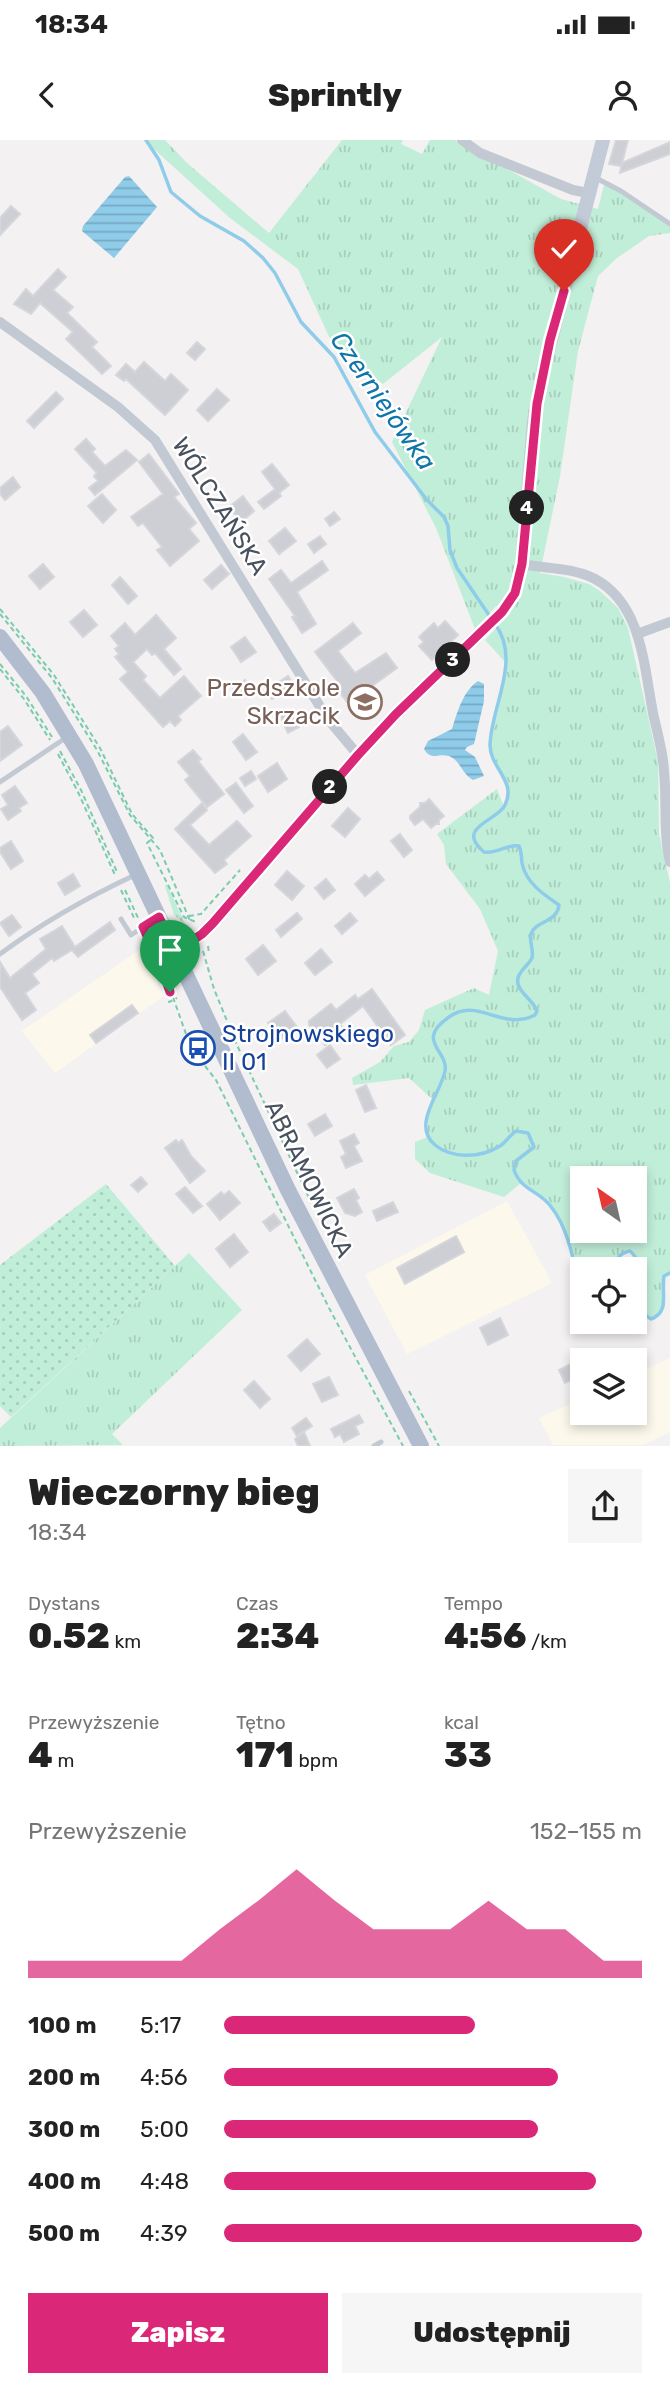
<!DOCTYPE html>
<html lang="pl">
<meta charset="utf-8">
<style>
:root{--surface:#fff;--page:#f6f6f6;--text:#222;--muted:#767676;--accent:#db2777}
body{margin:0;font-family:Rubik,sans-serif;background:var(--page);color:var(--text);height:100vh;display:flex;flex-direction:column;font-size:26px;white-space:nowrap}
*{box-sizing:border-box;margin:0}
p{font-size:23px;color:var(--muted)}
.icon{flex:none;width:38px;height:38px;fill:none;stroke:currentColor;stroke-width:2;stroke-linecap:round;stroke-linejoin:round}
.map{position:relative;height:1306px;overflow:hidden}
.sheet{display:flex;flex-direction:column;background:var(--surface);flex:1}
.sheet>*{flex:none}
.needle{width:46px;rotate:326deg}
.buttons{position:absolute;left:570px;top:1026px;display:grid;gap:14px}
.buttons a{display:grid;place-items:center;width:77px;height:77px;border-radius:0px;background:var(--surface);box-shadow:0 4px 10px #0003;font-size:35px}
.pin{position:absolute;display:grid;place-items:center;width:60px;height:60px;color:#fff;margin:-72px -30px;border-radius:50% 50% 50% 0;rotate:-45deg;box-shadow:0 0 7px #0007}
.pin .icon{rotate:45deg}
.km{position:absolute;width:35px;height:35px;margin:-18px;border-radius:50%;background:#222;color:#fff;font-size:19px;line-height:35px;text-align:center}
.round{display:grid;place-items:center;flex:none;width:74px;height:74px;border-radius:0px;background:var(--page)}
.overview{display:flex;align-items:center;justify-content:space-between;height:119px;padding:0 28px}
h1{font-size:38px;font-weight:800;line-height:52px}
.stats{display:grid;grid-template-columns:repeat(3,1fr);gap:10px;height:119px;padding:7px 28px}
.stats div{display:grid;align-content:center}
.stats b{font-size:35px;font-weight:800}
.stats small{font-size:19px;font-weight:400}
.stats p{font-size:19px}
.chart{height:196px;padding:14px 28px}
.chart p{display:flex;justify-content:space-between}
.chart svg{width:100%;height:126px;margin-top:7px;fill:var(--accent);opacity:.7}
.primary-button{display:flex;gap:14px;margin-top:auto;padding:14px 28px}
.primary-button a{flex:1;height:80px;border-radius:0px;background:var(--accent);color:#fff;font-size:28px;font-weight:800;line-height:80px;text-align:center}
.primary-button a+a{background:var(--page);color:var(--text)}
ul{padding:0 28px;list-style:none;font-size:23px}
li{display:grid;grid-template-columns:112px 84px 1fr;align-items:center;height:52px}
li i{height:18px;border-radius:9px;background:var(--accent)}
.status{display:flex;justify-content:space-between;align-items:center;height:49px;padding:0 35px;background:var(--surface);direction:ltr}
.status svg{height:19px;fill:currentColor}
header{display:flex;justify-content:space-between;align-items:center;height:91px;padding:0 28px;background:var(--surface);font-size:32px;font-weight:800}
.map>svg:first-child{display:block}
.commercial{fill:#fcf9ec}
.grass{fill:url(#grass-tufts);fill-rule:evenodd}
.garden{fill:url(#garden-dots)}
.water{fill:url(#water-rules)}
.lines{fill:none;stroke-linecap:round;stroke-linejoin:round}
.stream{stroke:#8fccea;stroke-width:3.5}
.building{fill:#cecfd5;stroke:#d5d6dc;stroke-width:2}
.path{stroke:#7accad;stroke-width:2;stroke-dasharray:5 3.5;stroke-linecap:butt}
.lane{stroke:#c2c9d2;stroke-width:5}
.street{stroke:#c2c9d2;stroke-width:10}
.secondary{stroke:#c4cbd8;stroke-width:14}
.primary{stroke:#b1bcce;stroke-width:16}
.route-casing{stroke:#fff;stroke-width:14}
.route{stroke:#db2777;stroke-width:9}
.labels{text-anchor:middle;dominant-baseline:central;stroke-width:5;stroke-linejoin:round;paint-order:stroke}
.street-label{font-size:24px;fill:#49515e;stroke:#fff}
.education-label{font-size:24px;fill:#785e54;stroke:#fff;text-anchor:end}
.transit-label{font-size:24px;fill:#164399;stroke:#fff;text-anchor:start}
.water-label{font-size:26px;font-style:italic;fill:#1076a9;stroke:#fff}
</style>
<div class="status"><b>18:34</b><svg viewBox="0 0 49 12"><path d="M0 12V9h3v3zM5 12V6h3v6zM10 12V3h3v9zM15 12V0h3v12zM26 1h20v11H26zM47 4h2v5h-2z"/></svg></div>
<header><svg class="icon" aria-label="back" viewBox="0 0 24 24"><path d="M15 5l-7 7 7 7"/></svg>Sprintly<svg class="icon" aria-label="person" viewBox="0 0 24 24"><circle cx="12" cy="8" r="4"/><path d="M4 21q1-7 8-7t8 7"/></svg></header>
<div class="map">
<svg width="670" height="1306" viewBox="0 0 670 1306">
<defs>
<pattern id="grass-tufts" width="24" height="20" patternUnits="userSpaceOnUse" patternTransform="scale(1.75)"><rect width="24" height="20" fill="#c1eed8"/><path d="M3 7l-1-3M5 7V3M7 7l1-3M15 17l-1-3M17 17v-4M19 17l1-3" fill="none" stroke="#a7cebc"/></pattern>
<pattern id="garden-dots" width="8" height="8" patternUnits="userSpaceOnUse" patternTransform="scale(1.75)"><rect width="8" height="8" fill="#c1eed8"/><path d="M2 2h.1M6 6h.1" fill="none" stroke="#a7cebc" stroke-width="1.8" stroke-linecap="round"/></pattern>
<pattern id="water-rules" width="6" height="5" patternUnits="userSpaceOnUse" patternTransform="scale(1.75)"><rect width="6" height="5" fill="#8fccea"/><path d="M0 2.5h6" fill="none" stroke="#77a8c1"/></pattern>
</defs>
<rect width="100%" height="100%" fill="#f3f1f1"/>
<g class="commercial">
<path d="M142,808L164,856L55,933L22,891Z"/>
<path d="M507,1061L552,1143L407,1214L365,1135Z"/>
<path d="M670,1218V1292L643,1305H553L539,1278L583,1258V1272H635V1234Z"/>
</g>
<g class="grass">
<path d="M144,0H165L187,23L269,93L342,0H403L401,4L422,14L430,0H455L561,59L598,69L605,41L670,84V93L649,96L617,118L598,136L578,211L560,336L540,433L564,437L589,444L600,451L618,468L628,488L658,621L659,694L670,743V1133L664,1136L663,1149L665,1166C663,1171 660,1176 654,1178C633,1183 643,1131 638,1119C636,1115 634,1114 630,1111C620,1113 616,1118 615,1129H583V1162C571,1133 573,1094 552,1067C543,1056 530,1052 521,1043L504,1057L430,1033L415,1019V1002L428,997V973L432,959L409,938L353,945L352,938L380,922L394,906L409,902L419,890L425,870L474,848L489,855L498,811L480,769L446,724L444,705L437,694L497,649L504,667C518,640 491,628 490,602L506,523L485,500L511,473L496,466L475,489L436,388L392,302L442,197L383,244L332,203L298,129L230,78ZM583,1038H635V1090H583Z"/>
<path d="M167,744L185,784L174,775L165,746Z"/>
<path d="M189,1113L242,1170L112,1294L123,1305L0,1306V1288Z"/>
</g>
<path class="garden" d="M106,1044L175,1126L11,1277L0,1266V1125Z"/>
<g class="water">
<path d="M129,36L157,67L114,118L82,91L83,86L125,37Z"/>
<path d="M478,541L484,544V561L474,604L467,607L465,610L475,617L484,636L473,640C462,634 460,620 449,616C438,613 431,621 424,609L428,601L452,589C457,573 463,551 478,541Z"/>
</g>
<g class="lines">
<g class="stream">
<path d="M146,0L159,20L171,52L200,76L244,101L263,118L275,133L301,182L334,217L375,292L427,360L444,377L448,386L450,410L457,428L491,478"/>
<path d="M495,484C522,520 491,566 490,605C490,628 517,641 505,665C498,681 454,687 484,712C497,714 507,704 519,706C522,712 521,716 522,723C526,743 543,754 559,765C557,783 536,780 531,794C529,802 534,810 532,818C529,824 525,826 521,832C509,848 532,857 537,871L535,875C502,892 478,856 449,877C414,901 449,911 445,931C441,953 411,985 435,1005C452,1019 481,1018 500,1006C506,1002 510,995 516,991L528,993L534,1007L516,1021L514,1030C522,1052 540,1050 552,1068C566,1086 572,1113 577,1135C579,1144 579,1154 583,1162"/>
<path d="M615,1129C616,1118 620,1113 630,1111C652,1129 627,1168 651,1179C670,1172 661,1153 664,1136L670,1133"/>
</g>
</g>
<g class="building">
<path d="M616,0H628L622,23L670,2V14L620,33L622,23L621,26L609,24Z"/>
<path d="M11,66L20,74L0,95V78Z"/>
<path d="M58,129L66,137L53,150L73,167L67,173L97,202L92,207L111,226L102,234L66,199L73,192L40,163L31,174L14,164L26,149L33,156Z"/>
<path d="M197,202L205,209L195,220L187,213Z"/>
<path d="M144,222L165,241L171,234L188,250L165,275L126,239L124,241L116,235L126,224L135,232Z"/>
<path d="M217,249L229,260L208,281L197,270Z"/>
<path d="M56,252L63,259L34,288L27,281Z"/>
<path d="M86,299L95,309L92,312L105,326L126,310L137,320L95,355L89,348L98,341L94,336L97,333L75,309Z"/>
<path d="M149,314L179,354L174,357L196,383L189,389L199,401L170,426L157,410L162,407L143,383L138,386L131,377L163,354L139,322Z"/>
<path d="M272,324L289,345L279,353L281,356L264,369L258,362L275,349L262,332Z"/>
<path d="M13,337L20,347L5,360L0,354V348Z"/>
<path d="M102,354L116,370L103,383L88,366Z"/>
<path d="M243,356L254,371L241,382L229,367Z"/>
<path d="M334,372L340,379L330,386L325,379Z"/>
<path d="M285,388L296,401L279,414L269,401Z"/>
<path d="M320,396L326,404L314,413L308,404Z"/>
<path d="M322,421L328,430L297,452L316,484L302,493L292,477L295,476L269,439L281,430L291,443Z"/>
<path d="M43,424L54,437L40,449L29,436Z"/>
<path d="M221,425L229,434L212,449L204,440Z"/>
<path d="M120,437L137,456L128,464L112,445Z"/>
<path d="M84,470L97,485L83,497L70,482Z"/>
<path d="M156,475L176,498L164,509L181,529L174,535L155,513L152,515L147,509L133,522L146,536L143,540L160,558L184,536L201,556L178,576L181,580L175,586L170,581L163,587L120,539L128,532L115,517L119,514L115,509L119,506L111,496L125,483L135,495Z"/>
<path d="M445,481L458,495L432,520L419,506L424,502L419,497L434,483L438,488Z"/>
<path d="M353,483L361,493L338,511L355,533L386,513L397,528L372,546L382,559L365,572L361,571L352,560L348,563L336,548L340,545L315,512Z"/>
<path d="M245,497L256,512L241,522L231,507Z"/>
<path d="M288,536L294,545L272,559L266,551Z"/>
<path d="M245,540L251,548L238,557L233,549Z"/>
<path d="M290,571L299,587L288,593L280,577Z"/>
<path d="M8,586L22,605L0,621V592Z"/>
<path d="M243,594L257,612L246,620L233,602Z"/>
<path d="M193,610L201,619L198,621L224,654L207,667L185,640L190,636L178,622Z"/>
<path d="M277,623L287,639L268,652L258,636Z"/>
<path d="M251,631L256,639L245,646L240,638Z"/>
<path d="M236,643L253,666L244,673L226,650Z"/>
<path d="M15,646L27,663L19,668L21,671L8,680L1,669L8,665L2,655Z"/>
<path d="M429,659L444,676L439,680V684H436L431,688L423,679L415,685L410,679V676L420,667V663H425Z"/>
<path d="M202,663L207,670L190,685L209,705L237,681L251,696L224,720L227,724L215,733L175,689Z"/>
<path d="M348,668L360,679L345,697L332,686Z"/>
<path d="M400,694L412,710L404,717L391,701Z"/>
<path d="M11,701L23,721L11,729L0,712V708Z"/>
<path d="M287,731L304,746L292,760L275,745Z"/>
<path d="M377,732L384,740L365,756L355,744L365,735L369,739Z"/>
<path d="M73,734L80,746L65,755L58,743Z"/>
<path d="M326,739L335,750L324,759L315,748Z"/>
<path d="M297,773L302,779L281,797L276,790Z"/>
<path d="M350,773L357,781L342,794L335,786Z"/>
<path d="M12,775L21,787L9,796L0,783Z"/>
<path d="M110,782L115,790L78,817L72,810L54,821L52,818L32,834L39,843L25,853L36,870L22,880L0,847V822L10,838L46,809L40,799L62,786L75,807Z"/>
<path d="M263,805L276,821L258,835L246,819Z"/>
<path d="M321,809L332,822L315,835L305,823Z"/>
<path d="M372,849L405,895L391,905L363,866L340,884L344,889L325,905L309,885V881L331,864L336,870L355,855L358,859Z"/>
<path d="M132,865L138,873L96,903L90,895Z"/>
<path d="M285,871L297,887L280,900L268,883Z"/>
<path d="M330,905L340,919L327,928L317,915Z"/>
<path d="M366,945L376,968L365,972L356,950Z"/>
<path d="M325,974L332,986L315,996L308,984Z"/>
<path d="M354,994L359,1003L354,1006L362,1021L346,1028L341,1017L346,1014L340,1001Z"/>
<path d="M176,1000L178,1003L182,1000L191,1016L205,1031L190,1043L165,1008Z"/>
<path d="M141,1037L147,1044L138,1052L131,1045Z"/>
<path d="M185,1047L202,1066L193,1073L176,1054Z"/>
<path d="M354,1049L359,1058L356,1060L362,1072L355,1076L345,1073L337,1058Z"/>
<path d="M229,1051L240,1063L220,1080L207,1064L221,1052L224,1055Z"/>
<path d="M393,1062L398,1072L377,1081L373,1071Z"/>
<path d="M274,1074L281,1083L270,1091L263,1082Z"/>
<path d="M234,1094L248,1112L230,1127L216,1109Z"/>
<path d="M456,1096L464,1112L405,1144L397,1128Z"/>
<path d="M500,1178L508,1195L488,1205L480,1188Z"/>
<path d="M307,1199L320,1214L301,1231L288,1216Z"/>
<path d="M575,1222L581,1235L565,1243L559,1230Z"/>
<path d="M329,1237L338,1255L322,1262L313,1244Z"/>
<path d="M254,1241L270,1259L260,1268L244,1250Z"/>
<path d="M359,1275L363,1282L355,1286L359,1294L344,1302L340,1294L335,1297L331,1289Z"/>
<path d="M306,1278L312,1286L297,1296L292,1288Z"/>
<path d="M304,1292L310,1306H298L295,1299Z"/>
</g>
<g class="lines">
<g class="path">
<path d="M0,469L54,535L100,608L132,674L153,698L147,703L184,777L196,782"/>
<path d="M0,474L52,538L97,610L130,675L160,710L191,783"/>
<path d="M0,524L26,556L52,597"/>
<path d="M0,529L24,559L50,600"/>
<path d="M60,611L81,650L117,732"/>
<path d="M58,614L78,652L115,735"/>
<path d="M121,750L135,780"/>
<path d="M125,750L139,780"/>
<path d="M189,776L201,774L240,730"/>
<path d="M146,795L164,832L191,908L216,940L329,1168L403,1306"/>
<path d="M143,798L160,835L169,862L177,858"/>
<path d="M208,806L209,813"/>
<path d="M203,811L214,849L236,903L311,1062"/>
<path d="M409,1251L439,1306"/>
</g>
<g class="lane">
<path d="M596,38L621,51L670,84"/>
<path d="M0,642L67,597"/>
<path d="M121,779L131,795L156,779"/>
<path d="M0,814C42,783 88,757 135,735"/>
<path d="M374,1306L381,1302"/>
</g>
<g class="street">
<path d="M462,0L480,13L573,50L588,53"/>
<path d="M0,182L118,267L155,300L327,578L358,615"/>
<path d="M522,424C547,429 572,427 595,439C642,464 644,527 653,573C657,592 663,611 664,631C667,661 663,692 670,722"/>
<path d="M637,494L670,482"/>
</g>
<path class="secondary" d="M175,812L202,794L213,783L358,615L396,574L502,472L515,453L522,424L534,281L544,227L603,0"/>
<path class="primary" d="M0,497L43,553L86,624L288,1050L421,1306"/>
</g>
<g class="lines">
<g class="route-casing">
<path id="route" d="M170,852L163,832L143,787L159,777L175,812L202,794L213,783L358,615L396,574L502,472L515,453L522,424L537,264L550,200L564,151"/>
</g>
<use href="#route" class="route"/>
</g>
<defs>
<g id="school-ring" transform="scale(1.75)"><circle r="9.5" fill="#fff" stroke="#8d6e63" stroke-width="1.5"/><path d="M0-5L7-2L0 1L-7-2ZM-4 1L0 2.5L4 1V4Q0 6-4 4Z" fill="#8d6e63"/></g>
<g id="bus-ring" transform="scale(1.75)"><circle r="9.5" fill="#fff" stroke="#1a4fb4" stroke-width="1.5"/><path d="M-5-6H5V4H4V6H2V4H-2V6H-4V4H-5ZM-3.5-4V0h7V-4ZM-3.5 1.2v1.5H-2V1.2ZM2 1.2v1.5H3.5V1.2Z" fill="#1a4fb4"/></g>
</defs>
<g fill-rule="evenodd">
<use href="#school-ring" x="365" y="562"/>
<use href="#bus-ring" x="198" y="908"/>
</g>
<g class="labels">
<g class="street-label">
<text transform="translate(220 366) rotate(58)">WÓLCZAŃSKA</text>
<text transform="translate(309 1039) rotate(64)">ABRAMOWICKA</text>
</g>
<g class="education-label">
<text x="340" y="548">Przedszkole<tspan x="340" dy="28">Skrzacik</tspan></text>
</g>
<g class="transit-label">
<text x="222" y="894">Strojnowskiego<tspan x="222" dy="28">II 01</tspan></text>
</g>
<g class="water-label">
<text transform="translate(383 261) rotate(55)">Czerniejówka</text>
</g>
</g>
</svg>
<div class="buttons">
<a><svg class="needle" viewBox="-14 -14 28 28"><path d="M0-13l5 13h-10z" fill="#e53935"/><path d="M0 13l5-13h-10z" fill="#767676"/></svg></a>
<a><svg class="icon" aria-label="locate" viewBox="0 0 24 24"><circle cx="12" cy="12" r="6"/><path d="M12 2v4M12 18v4M2 12h4M18 12h4"/></svg></a>
<a><svg class="icon" aria-label="layers" viewBox="0 0 24 24"><path d="M12 4l9 5-9 5-9-5zM3 14l9 5 9-5"/></svg></a>
</div>
<div class="pin" style="left:170px;top:852px;background:#1e9e55"><svg class="icon" aria-label="arrive" viewBox="0 0 24 24"><path d="M6 21V4h12l-3 4 3 4H6"/></svg></div>
<div class="pin" style="left:564px;top:151px;background:#d93025"><svg class="icon" aria-label="check" viewBox="0 0 24 24"><path d="M5 12l5 5 9-10"/></svg></div>
<b class="km" style="left:330px;top:647px">2</b>
<b class="km" style="left:453px;top:520px">3</b>
<b class="km" style="left:527px;top:368px">4</b>
</div>
<section class="sheet">
<div class="overview"><div><h1>Wieczorny bieg</h1><p>18:34</p></div><a class="round"><svg class="icon" aria-label="share" viewBox="0 0 24 24"><path d="M12 15V3M7 8l5-5 5 5M5 13v7h14v-7"/></svg></a></div>
<div class="stats">
<div><p>Dystans</p><b>0.52<small> km</small></b></div>
<div><p>Czas</p><b>2:34</b></div>
<div><p>Tempo</p><b>4:56<small> /km</small></b></div>
</div>
<div class="stats">
<div><p>Przewyższenie</p><b>4<small> m</small></b></div>
<div><p>Tętno</p><b>171<small> bpm</small></b></div>
<div><p>kcal</p><b>33</b></div>
</div>
<div class="chart"><p><span>Przewyższenie</span>152–155 m</p>
<svg viewBox="0 0 160 44" preserveAspectRatio="none"><path d="M0 44V38L10 38L20 38L30 38L40 38L50 27L60 17L70 6L80 17L90 27L100 27L110 27L120 17L130 27L140 27L150 38L160 38V44z"/></svg>
</div>
<ul>
<li><b>100 m</b>5:17<i style="width:60%"></i></li>
<li><b>200 m</b>4:56<i style="width:80%"></i></li>
<li><b>300 m</b>5:00<i style="width:75%"></i></li>
<li><b>400 m</b>4:48<i style="width:89%"></i></li>
<li><b>500 m</b>4:39<i style="width:100%"></i></li>
</ul>
<div class="primary-button"><a>Zapisz</a><a>Udostępnij</a></div>
</section>
